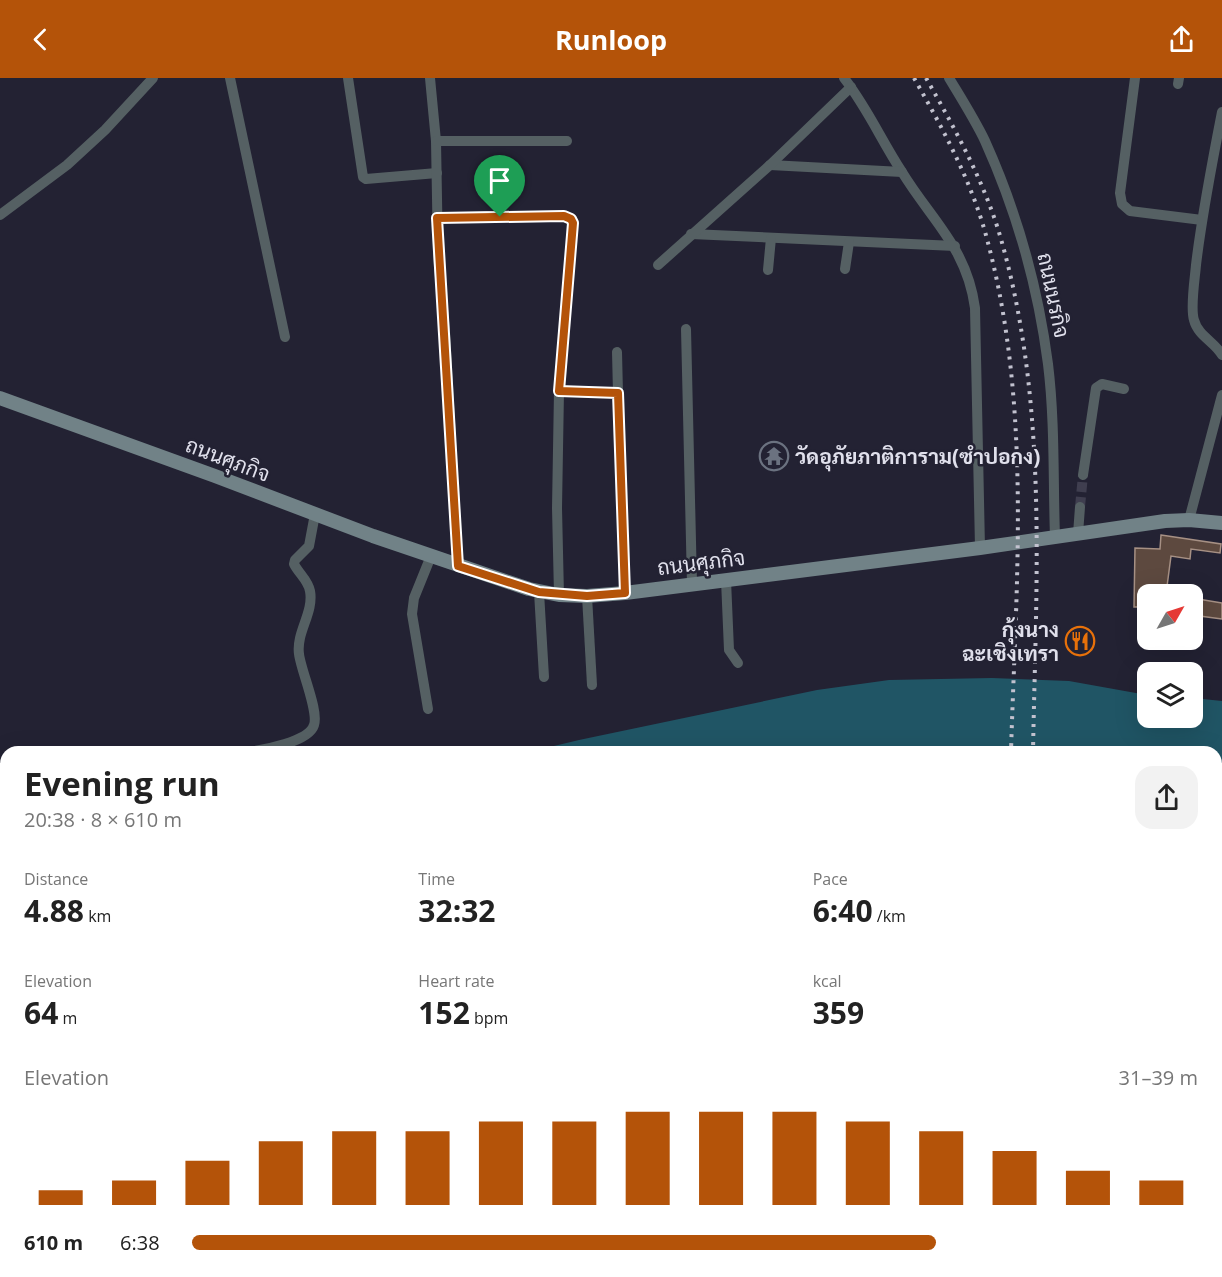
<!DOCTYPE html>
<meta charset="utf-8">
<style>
:root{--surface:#fff;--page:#f2f2f2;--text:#222;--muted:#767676;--accent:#b45309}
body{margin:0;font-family:"Open Sans",Sarabun,sans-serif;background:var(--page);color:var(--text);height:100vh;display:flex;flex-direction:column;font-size:22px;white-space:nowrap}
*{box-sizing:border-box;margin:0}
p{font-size:20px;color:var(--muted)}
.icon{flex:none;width:33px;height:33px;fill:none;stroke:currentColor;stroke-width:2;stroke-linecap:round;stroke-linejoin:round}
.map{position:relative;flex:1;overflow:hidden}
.sheet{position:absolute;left:0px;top:668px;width:1222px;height:532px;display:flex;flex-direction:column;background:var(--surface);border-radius:18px 18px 0 0;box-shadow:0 6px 24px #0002}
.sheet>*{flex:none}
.needle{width:39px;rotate:51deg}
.fabs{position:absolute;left:1137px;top:506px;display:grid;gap:12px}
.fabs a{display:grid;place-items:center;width:66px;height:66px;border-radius:12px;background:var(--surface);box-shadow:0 6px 24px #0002;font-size:30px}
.pin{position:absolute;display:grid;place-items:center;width:51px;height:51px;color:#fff;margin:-62px -26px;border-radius:50% 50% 50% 0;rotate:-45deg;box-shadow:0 0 6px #0007}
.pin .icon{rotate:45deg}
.round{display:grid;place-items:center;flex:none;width:63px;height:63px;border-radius:18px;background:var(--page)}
.overview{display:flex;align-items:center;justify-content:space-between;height:102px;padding:0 24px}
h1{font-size:33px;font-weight:700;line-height:45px}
.stats{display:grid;grid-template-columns:repeat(3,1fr);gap:9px;height:102px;padding:6px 24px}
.stats div{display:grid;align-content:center}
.stats b{font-size:30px;font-weight:700}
.stats small{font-size:16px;font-weight:400}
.stats p{font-size:16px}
.chart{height:168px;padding:12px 24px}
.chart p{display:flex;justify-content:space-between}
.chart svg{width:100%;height:108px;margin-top:6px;stroke:var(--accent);stroke-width:6}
ul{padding:0 24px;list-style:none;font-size:20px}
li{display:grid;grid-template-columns:96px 72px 1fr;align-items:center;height:45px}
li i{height:15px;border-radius:8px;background:var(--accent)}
header{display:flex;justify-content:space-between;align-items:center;height:78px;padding:0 24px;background:var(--accent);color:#fff;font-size:27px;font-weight:700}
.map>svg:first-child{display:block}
.water{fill:#205565}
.building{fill:#5d493f;stroke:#a69084;stroke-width:1.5}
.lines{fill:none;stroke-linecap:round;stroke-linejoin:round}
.street-tunnel{stroke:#3f3e4f;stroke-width:10;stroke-dasharray:10 5;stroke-linecap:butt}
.street{stroke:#556063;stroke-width:10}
.secondary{stroke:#718287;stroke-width:14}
.rail{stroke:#c2c2cf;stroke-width:4;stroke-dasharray:3 6;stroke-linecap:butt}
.route-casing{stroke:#fff;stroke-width:12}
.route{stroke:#b45309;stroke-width:8}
.labels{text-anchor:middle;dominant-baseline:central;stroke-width:5;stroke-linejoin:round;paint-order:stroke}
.street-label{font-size:21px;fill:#e0e0ec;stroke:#232233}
.poi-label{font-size:21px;font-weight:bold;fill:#e0e0ec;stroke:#232233;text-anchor:start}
</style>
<header><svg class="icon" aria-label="back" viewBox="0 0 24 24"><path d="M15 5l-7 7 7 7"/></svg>Runloop<svg class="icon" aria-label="share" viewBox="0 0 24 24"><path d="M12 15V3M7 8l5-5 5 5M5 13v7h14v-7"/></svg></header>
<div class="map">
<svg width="1222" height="1199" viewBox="0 0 1222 1199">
<rect width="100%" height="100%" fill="#232233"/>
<g class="water">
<path d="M992,600L1069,603L1147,617L1148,639H1192L1193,620L1222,623V876L1216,875V674L533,673L579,662L817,612L889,602Z"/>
<path d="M6,958V1194H148L142,1199H0V964Z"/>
</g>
<g class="building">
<path d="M1161,457L1221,466L1220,475L1191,471L1190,481L1171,478L1166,516H1148V529H1134L1135,470L1160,471Z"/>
<path d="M1192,520L1222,525V541L1192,537Z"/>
</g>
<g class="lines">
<path class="street-tunnel" d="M1080,429L1083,397"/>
<g class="street">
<path d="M230,0L285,259"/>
<path d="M348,0L363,99L366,101L437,95"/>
<path d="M430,0L436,63L438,177L445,254L458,488"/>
<path d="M844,0C868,31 881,62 902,94C932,143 967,170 975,230L980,470"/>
<path d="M949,0C961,20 975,42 985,63C1017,134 1038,209 1048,286C1055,343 1053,402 1055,459"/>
<path d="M1135,0L1120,115L1122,126L1130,133L1202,142"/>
<path d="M1178,6L1179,0"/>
<path d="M1222,34C1212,85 1202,136 1196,187C1195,200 1190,230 1194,242C1198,258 1215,264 1222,277"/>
<path d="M436,63H567"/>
<path d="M770,87L902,94"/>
<path d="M0,137L67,87L105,52L153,0"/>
<path d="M437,140L563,138L571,141L573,145L559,313L557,430L559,517"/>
<path d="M691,156L955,168"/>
<path d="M658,187L770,87L851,9"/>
<path d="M845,191L849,164"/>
<path d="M768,192L771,160"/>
<path d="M686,251L692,506"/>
<path d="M559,313L618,315L617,274"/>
<path d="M618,315L625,515"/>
<path d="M1083,397L1096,310L1102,306L1124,311"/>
<path d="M1189,442L1222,317"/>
<path d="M1078,456L1080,429"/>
<path d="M726,502L729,572L738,585"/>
<path d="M539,514L544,599"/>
<path d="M587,518L592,607"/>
<path d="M428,631L412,536L414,520L431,478"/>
<path d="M248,674C263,672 309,664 314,647C319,633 301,593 299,576C296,554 314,535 310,513C308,502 299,496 294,486L295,482L309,468L315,436"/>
<path d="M986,1199V1194"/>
</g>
<path class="secondary" d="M0,320L215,398L373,458L529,511L559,517L587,518L625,515L980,470L1165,443L1189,442L1222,445"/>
<g class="rail">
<path d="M914,0C943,51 972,104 987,161C1032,329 1016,503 1011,674"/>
<path d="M926,0C954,49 981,98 998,151C1049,320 1036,500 1033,674"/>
<path d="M997,1199V1194"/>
<path d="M1023,1199L1024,1194"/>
</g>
</g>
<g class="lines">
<g class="route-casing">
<path id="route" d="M564,138L571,141L573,145L559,313L618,315L625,515L587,518L539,514L458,488L437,140Z"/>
</g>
<use href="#route" class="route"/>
</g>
<defs>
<g id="temple-ring" transform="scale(1.5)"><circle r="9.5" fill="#232233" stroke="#6b7280" stroke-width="1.5"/><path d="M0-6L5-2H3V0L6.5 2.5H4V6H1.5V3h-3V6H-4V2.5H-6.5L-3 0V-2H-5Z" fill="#6b7280"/></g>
<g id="restaurant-ring" transform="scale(1.5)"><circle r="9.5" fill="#232233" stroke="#e8710a" stroke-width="1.5"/><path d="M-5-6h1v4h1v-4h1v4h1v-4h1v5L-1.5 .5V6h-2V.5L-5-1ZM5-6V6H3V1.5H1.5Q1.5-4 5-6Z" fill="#e8710a"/></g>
</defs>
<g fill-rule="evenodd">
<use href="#temple-ring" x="774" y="378"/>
<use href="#restaurant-ring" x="1080" y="563"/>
</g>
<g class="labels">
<g class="street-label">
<text transform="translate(1054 217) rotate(78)">ถนนนรกิจ</text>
<text transform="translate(228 381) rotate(21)">ถนนศุภกิจ</text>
<text transform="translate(701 484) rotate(-7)">ถนนศุภกิจ</text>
</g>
<g class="poi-label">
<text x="795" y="378">วัดอุภัยภาติการาม(ซำปอกง)</text>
<text x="1059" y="551" text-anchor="end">กุ้งนาง<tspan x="1059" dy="24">ฉะเชิงเทรา</tspan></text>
</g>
</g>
</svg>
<div class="fabs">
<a><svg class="needle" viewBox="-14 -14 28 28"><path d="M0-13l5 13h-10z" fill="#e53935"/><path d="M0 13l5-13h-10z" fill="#767676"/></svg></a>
<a><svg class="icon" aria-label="layers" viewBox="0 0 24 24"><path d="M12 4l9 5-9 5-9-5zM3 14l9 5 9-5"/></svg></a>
</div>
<div class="pin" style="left:500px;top:139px;background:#1e9e55"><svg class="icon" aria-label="arrive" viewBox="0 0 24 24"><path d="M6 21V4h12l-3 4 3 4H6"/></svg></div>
<section class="sheet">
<div class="overview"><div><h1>Evening run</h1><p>20:38 · 8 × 610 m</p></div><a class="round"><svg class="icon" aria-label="share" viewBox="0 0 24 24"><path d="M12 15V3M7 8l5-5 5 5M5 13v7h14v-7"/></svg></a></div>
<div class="stats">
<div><p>Distance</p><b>4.88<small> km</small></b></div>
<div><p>Time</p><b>32:32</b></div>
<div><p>Pace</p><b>6:40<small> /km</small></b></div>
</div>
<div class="stats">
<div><p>Elevation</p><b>64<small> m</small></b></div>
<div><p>Heart rate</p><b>152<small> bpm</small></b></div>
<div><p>kcal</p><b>359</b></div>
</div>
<div class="chart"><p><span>Elevation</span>31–39 m</p>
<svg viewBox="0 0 160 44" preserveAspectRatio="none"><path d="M5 44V38M15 44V34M25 44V26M35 44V18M45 44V14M55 44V14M65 44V10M75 44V10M85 44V6M95 44V6M105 44V6M115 44V10M125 44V14M135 44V22M145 44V30M155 44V34"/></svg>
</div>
<ul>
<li><b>610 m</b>6:38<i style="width:74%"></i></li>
</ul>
</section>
</div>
